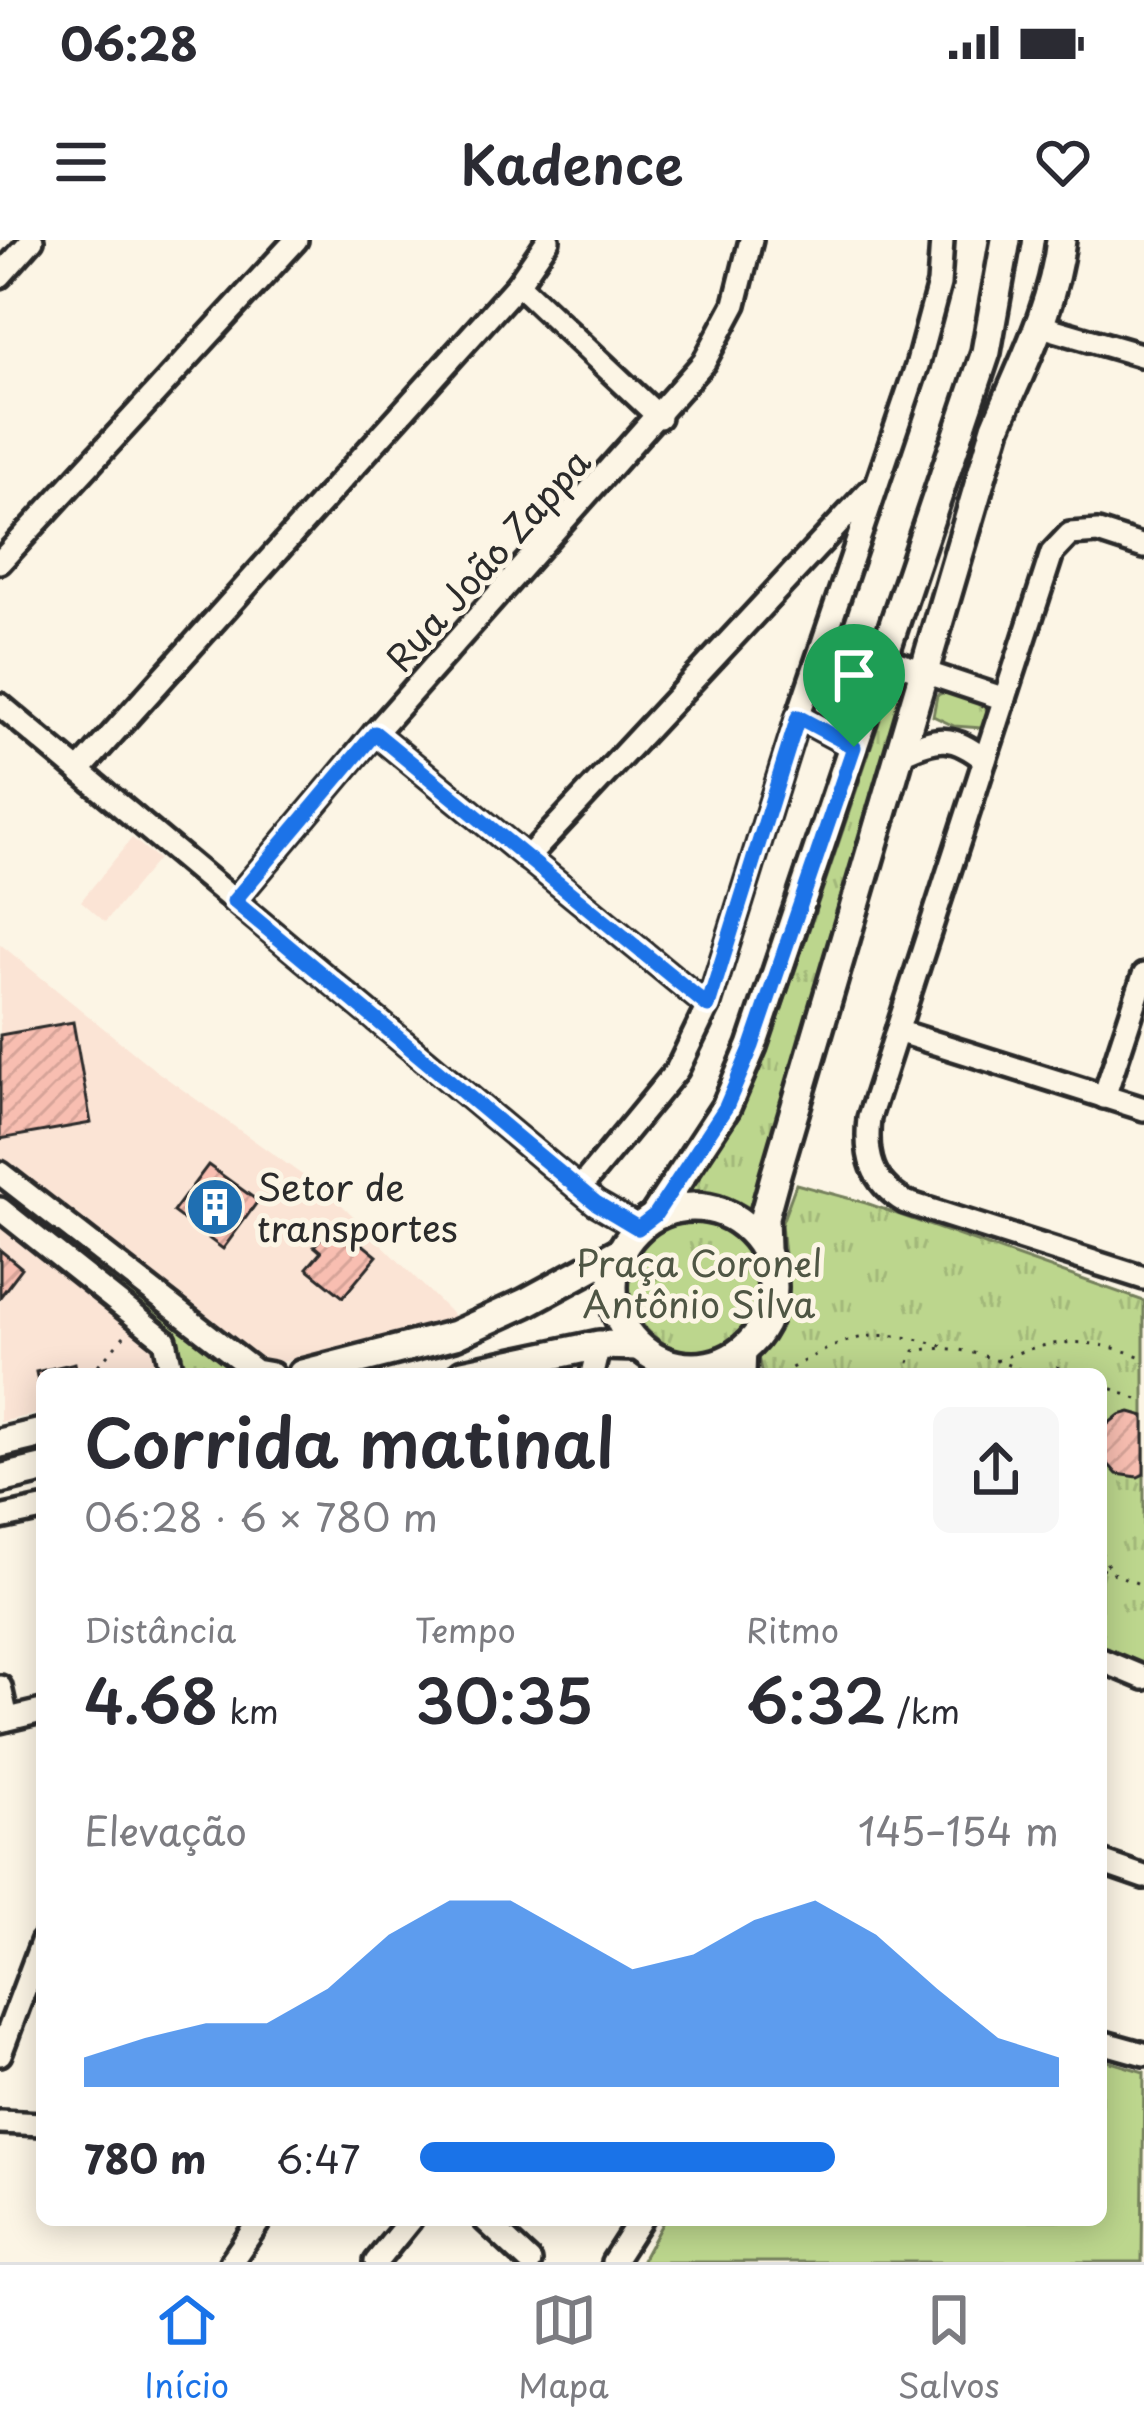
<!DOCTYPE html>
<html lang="pt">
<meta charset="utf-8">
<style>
:root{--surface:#fff;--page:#f7f7f7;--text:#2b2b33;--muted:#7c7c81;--line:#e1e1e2;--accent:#1a73e8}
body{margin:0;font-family:"Playpen Sans",sans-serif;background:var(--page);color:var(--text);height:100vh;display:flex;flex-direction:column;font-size:45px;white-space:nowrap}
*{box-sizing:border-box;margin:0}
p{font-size:39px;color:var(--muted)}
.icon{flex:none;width:66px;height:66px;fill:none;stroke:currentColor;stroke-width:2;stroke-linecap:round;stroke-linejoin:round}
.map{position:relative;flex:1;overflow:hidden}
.side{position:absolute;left:36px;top:1128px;width:1071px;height:858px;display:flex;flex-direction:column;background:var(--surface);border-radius:18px;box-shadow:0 6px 30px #0003}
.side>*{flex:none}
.pin{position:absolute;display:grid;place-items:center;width:102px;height:102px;color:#fff;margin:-123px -51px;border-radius:50% 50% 50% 0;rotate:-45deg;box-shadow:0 0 12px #0007}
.pin .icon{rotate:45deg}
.round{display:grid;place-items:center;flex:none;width:126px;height:126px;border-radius:18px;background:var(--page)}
.summary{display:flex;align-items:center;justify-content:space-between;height:204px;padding:0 48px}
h1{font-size:66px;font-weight:600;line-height:90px}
.stats{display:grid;grid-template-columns:repeat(3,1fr);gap:18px;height:204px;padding:12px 48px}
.stats div{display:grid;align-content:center}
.stats b{font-size:60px;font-weight:600}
.stats small{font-size:33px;font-weight:400}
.stats p{font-size:33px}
.chart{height:336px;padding:24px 48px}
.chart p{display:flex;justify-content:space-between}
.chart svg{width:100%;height:216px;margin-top:12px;fill:var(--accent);opacity:.7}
ul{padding:0 48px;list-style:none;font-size:39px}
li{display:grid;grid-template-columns:192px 144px 1fr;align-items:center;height:90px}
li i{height:30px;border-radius:15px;background:var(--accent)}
.status{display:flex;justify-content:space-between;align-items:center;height:84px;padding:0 60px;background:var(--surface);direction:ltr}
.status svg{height:33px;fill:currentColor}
header{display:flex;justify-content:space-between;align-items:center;height:156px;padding:0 48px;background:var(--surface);font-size:54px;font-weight:600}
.menu{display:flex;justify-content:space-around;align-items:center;height:168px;border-top:3px solid var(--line);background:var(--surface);font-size:33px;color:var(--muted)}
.menu a{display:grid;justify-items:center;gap:6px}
.menu .on{color:var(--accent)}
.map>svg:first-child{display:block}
.built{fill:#fbe4d5}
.grass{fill:url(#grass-tufts);stroke:#74805c;stroke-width:3}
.garden{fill:#bcd68d;stroke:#74805c;stroke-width:3}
.building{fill:url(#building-hatch);stroke:#2b2b2b;stroke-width:3}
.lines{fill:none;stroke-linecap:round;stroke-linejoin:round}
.minor-casing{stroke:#2b2b2b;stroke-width:30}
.major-casing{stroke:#2b2b2b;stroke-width:36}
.path{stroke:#2b2b2b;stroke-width:3;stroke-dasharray:3 9;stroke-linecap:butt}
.minor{stroke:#fcf5e5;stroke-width:21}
.major{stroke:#fcf5e5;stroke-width:27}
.route-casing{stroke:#fff;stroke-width:24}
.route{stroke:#1a73e8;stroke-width:15}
.labels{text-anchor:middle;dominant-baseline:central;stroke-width:10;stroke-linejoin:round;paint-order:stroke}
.street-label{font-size:36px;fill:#2b2b2b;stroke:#fcf5e5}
.poi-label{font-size:36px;fill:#2b2b2b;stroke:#fcf5e5;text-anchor:start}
.park-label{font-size:36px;fill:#4f5644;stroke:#fcf5e5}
</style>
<div class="status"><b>06:28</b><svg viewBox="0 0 49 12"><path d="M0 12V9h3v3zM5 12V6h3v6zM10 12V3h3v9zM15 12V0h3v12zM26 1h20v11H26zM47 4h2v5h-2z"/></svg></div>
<header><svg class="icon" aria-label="menu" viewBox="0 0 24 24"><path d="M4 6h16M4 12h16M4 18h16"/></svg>Kadence<svg class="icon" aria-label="heart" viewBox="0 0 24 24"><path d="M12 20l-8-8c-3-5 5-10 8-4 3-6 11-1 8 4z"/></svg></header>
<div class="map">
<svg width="1144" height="2022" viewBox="0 0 1144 2022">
<defs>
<pattern id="grass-tufts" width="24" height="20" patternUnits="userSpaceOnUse" patternTransform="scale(3)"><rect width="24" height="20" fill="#bcd68d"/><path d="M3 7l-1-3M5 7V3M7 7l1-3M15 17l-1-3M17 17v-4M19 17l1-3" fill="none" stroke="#a2b87a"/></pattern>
<pattern id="building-hatch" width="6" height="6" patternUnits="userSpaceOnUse" patternTransform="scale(3)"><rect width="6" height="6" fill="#f8beb1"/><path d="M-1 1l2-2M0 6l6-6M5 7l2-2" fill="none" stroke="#d5a398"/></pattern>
</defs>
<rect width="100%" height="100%" fill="#fcf5e5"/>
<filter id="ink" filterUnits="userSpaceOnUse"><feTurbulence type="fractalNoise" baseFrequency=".00833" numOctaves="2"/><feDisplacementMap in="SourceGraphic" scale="24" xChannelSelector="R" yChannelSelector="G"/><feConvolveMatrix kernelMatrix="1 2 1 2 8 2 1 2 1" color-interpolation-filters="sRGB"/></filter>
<g filter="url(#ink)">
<g class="built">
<path d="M132,598L158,619L105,682L81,661Z"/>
<path d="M0,704L155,830L336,959L456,1078L378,1103L217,1134H42V1173L0,1182Z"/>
</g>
<g class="grass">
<path d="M899,438L909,445L755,972C732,955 712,950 684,954C752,867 781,772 816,669C842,593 868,517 893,440Z"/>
<path d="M945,452L985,462L988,480L982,488L954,486L933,476L937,455Z"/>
<path d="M796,944L866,963L1144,1061V1429L1101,1412V1134H762L758,1117L788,1053L781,985Z"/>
<circle cx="698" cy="1043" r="69"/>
<path d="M115,1027L241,1134H188L178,1102L107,1035Z"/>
</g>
<path class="garden" d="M1101,1819L1144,1832L1142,2022H641L664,1980H1101Z"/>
<g class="building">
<path d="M73,782L91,883L0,899V795Z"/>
<path d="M208,925L258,961L223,1009L173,972Z"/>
<path d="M335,982L377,1016L343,1057L307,1028L321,1012L314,1006Z"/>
<path d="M0,1010L22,1028L0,1057Z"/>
<path d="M75,1123L77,1134H42L40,1152L36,1132Z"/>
<path d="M1130,1172L1144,1176V1234L1138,1237L1117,1234L1101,1216L1103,1188L1119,1175Z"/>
</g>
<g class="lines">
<g class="minor-casing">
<g id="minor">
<path d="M0,36L32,0"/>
<path d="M518,44L659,177"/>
<path d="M1041,86L1144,116"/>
<path d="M1144,307L1098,292L1070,294L1052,313L869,878C865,916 871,942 905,962L1144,1038"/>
<path d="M0,322L296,0"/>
<path d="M885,419L1005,459"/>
<path d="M0,465L596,963L638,987"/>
<path d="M798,477L854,507"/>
<path d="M375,493L708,766"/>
<path d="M902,513C938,496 953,494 985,520"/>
<path d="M79,531L518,44L548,0"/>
<path d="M527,618L870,250"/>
<path d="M234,661L375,493L704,122L735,64L751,0"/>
<path d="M897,791L1144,869"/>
<path d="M1104,857L1144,735"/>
<path d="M0,933L255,1131L272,1134"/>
<path d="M579,949L677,830L708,766L798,477L917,126L939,44L942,0"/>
<path d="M0,969L165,1100L172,1134"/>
<path d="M691,1127L704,1134"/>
<path d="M592,1134L599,1105"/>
<path d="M744,1134L745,1107"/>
<path d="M0,1278L42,1269"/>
<path d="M1101,1420L1144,1438"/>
<path d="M0,1447L7,1479"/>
<path d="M0,1481L42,1471"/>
<path d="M1101,1622L1144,1637"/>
<path d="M1101,1802L1144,1814"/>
<path d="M0,1814L42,1702"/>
<path d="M0,1882L42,1884"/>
<path d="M485,1980L530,2022"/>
<path d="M231,2022L260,1980"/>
<path d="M376,2022L410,1980"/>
<path d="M613,2022L640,1980"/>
</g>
</g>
<g class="major-casing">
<g id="major">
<circle cx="693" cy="1047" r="80"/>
<path d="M655,975L726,867L752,806L986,112L1006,0"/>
<path d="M765,1010L764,977L775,937L996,187C1022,125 1053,68 1061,0"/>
<path d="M302,1134L455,1095L525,1063L621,1011"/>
<path d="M463,1134L599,1105L638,1106"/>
<path d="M0,1203L42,1193"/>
<path d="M0,1239L42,1229"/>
</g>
</g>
<g class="path">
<path d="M996,1121C1051,1098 1088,1096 1144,1118"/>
<path d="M1033,1133L1056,1127L1078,1134"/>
<path d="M90,1134L126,1094"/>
<path d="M781,1134C844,1098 870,1084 942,1106"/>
<path d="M904,1134L914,1111C959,1102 990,1118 1031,1134"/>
<path d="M1101,1144L1144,1162"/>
<path d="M1101,1312L1110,1330"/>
<path d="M1101,1328L1144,1346"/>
</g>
<use href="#minor" class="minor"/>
<use href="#major" class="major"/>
</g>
</g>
<g class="lines" filter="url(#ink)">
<g class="route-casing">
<path id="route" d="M798,477L854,507L752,806L726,867L655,975L638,988L596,963L234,661L375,493L708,766Z"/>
</g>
<use href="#route" class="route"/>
</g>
<defs>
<g id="building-disc" transform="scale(3)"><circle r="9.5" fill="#1f6fb2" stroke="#fcf5e5"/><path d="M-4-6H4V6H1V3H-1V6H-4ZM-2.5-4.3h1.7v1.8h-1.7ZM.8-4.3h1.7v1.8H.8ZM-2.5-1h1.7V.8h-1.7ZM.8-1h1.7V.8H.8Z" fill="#fff"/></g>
</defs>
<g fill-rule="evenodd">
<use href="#building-disc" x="215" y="967"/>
</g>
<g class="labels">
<g class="street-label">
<text transform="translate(487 319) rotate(-48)">Rua João Zappa</text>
</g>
<g class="poi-label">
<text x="257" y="946">Setor de<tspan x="257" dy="41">transportes</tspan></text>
</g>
<g class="park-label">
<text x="699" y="1022">Praça Coronel<tspan x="699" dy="41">Antônio Silva</tspan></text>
</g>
</g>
</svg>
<div class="pin" style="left:854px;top:507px;background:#1e9e55"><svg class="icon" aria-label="arrive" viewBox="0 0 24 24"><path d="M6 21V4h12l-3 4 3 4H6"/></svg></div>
<section class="side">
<div class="summary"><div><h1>Corrida matinal</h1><p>06:28 · 6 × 780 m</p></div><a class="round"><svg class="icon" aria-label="share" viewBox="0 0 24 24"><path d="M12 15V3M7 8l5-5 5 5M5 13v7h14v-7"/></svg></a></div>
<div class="stats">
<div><p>Distância</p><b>4.68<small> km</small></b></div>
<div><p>Tempo</p><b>30:35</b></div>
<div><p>Ritmo</p><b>6:32<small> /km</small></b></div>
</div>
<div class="chart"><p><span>Elevação</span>145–154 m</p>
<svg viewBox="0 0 160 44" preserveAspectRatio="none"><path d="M0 44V38L10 34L20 31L30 31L40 24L50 13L60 6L70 6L80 13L90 20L100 17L110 10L120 6L130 13L140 24L150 34L160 38V44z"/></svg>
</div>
<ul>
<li><b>780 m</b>6:47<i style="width:65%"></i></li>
</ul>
</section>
</div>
<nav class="menu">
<a class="on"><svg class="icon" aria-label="home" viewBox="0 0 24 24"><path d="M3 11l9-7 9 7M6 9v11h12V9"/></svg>Início</a>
<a><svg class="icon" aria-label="map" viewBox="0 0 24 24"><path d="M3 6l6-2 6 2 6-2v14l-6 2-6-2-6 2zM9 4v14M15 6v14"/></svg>Mapa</a>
<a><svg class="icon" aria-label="saved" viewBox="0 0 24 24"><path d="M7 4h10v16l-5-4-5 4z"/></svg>Salvos</a>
</nav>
